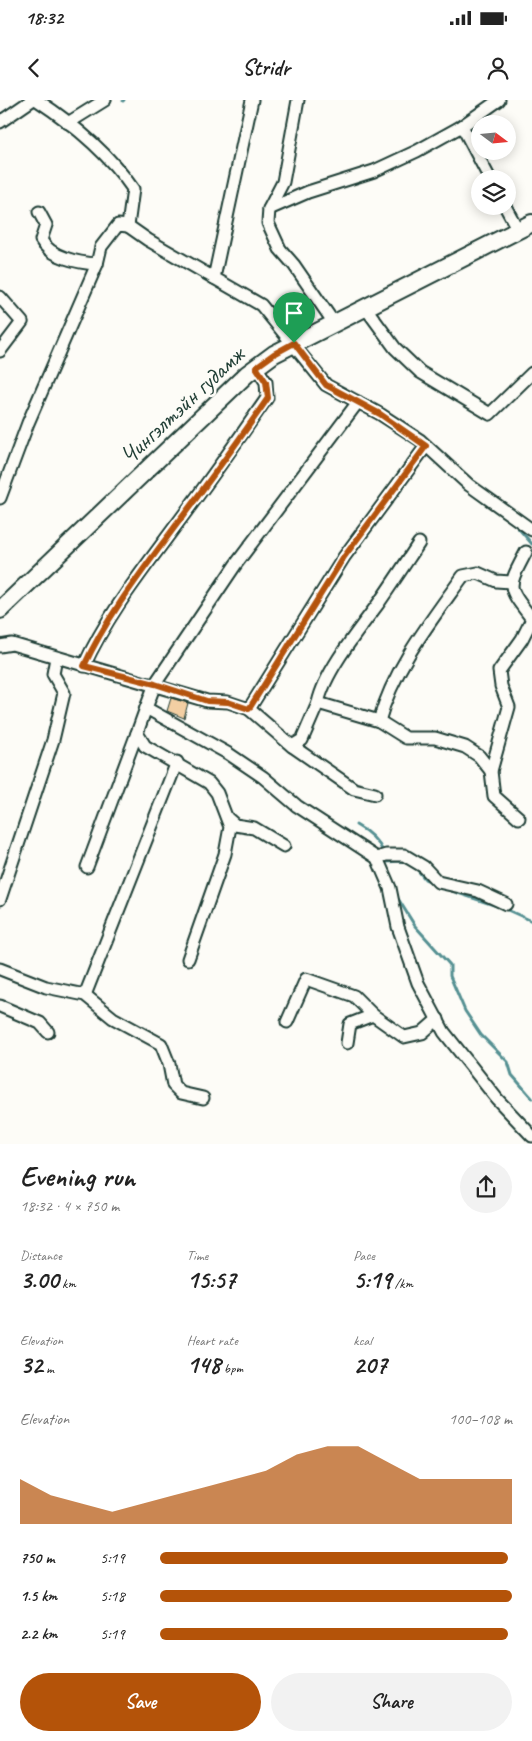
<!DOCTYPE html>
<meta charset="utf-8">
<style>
:root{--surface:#fff;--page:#f2f2f2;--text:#222;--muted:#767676;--accent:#b45309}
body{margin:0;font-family:Caveat,sans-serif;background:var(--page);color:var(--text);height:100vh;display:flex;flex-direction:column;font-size:19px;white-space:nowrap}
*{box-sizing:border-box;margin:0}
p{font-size:16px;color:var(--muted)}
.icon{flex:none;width:28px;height:28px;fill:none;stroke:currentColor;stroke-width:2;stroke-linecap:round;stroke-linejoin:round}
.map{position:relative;height:1044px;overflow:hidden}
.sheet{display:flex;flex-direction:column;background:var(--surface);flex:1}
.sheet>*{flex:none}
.needle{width:32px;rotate:106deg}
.tools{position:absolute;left:471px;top:15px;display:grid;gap:10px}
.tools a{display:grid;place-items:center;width:45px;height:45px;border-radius:50%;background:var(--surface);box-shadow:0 2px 12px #0003;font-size:25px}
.pin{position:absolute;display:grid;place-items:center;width:42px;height:42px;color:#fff;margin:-51px -21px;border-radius:50% 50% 50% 0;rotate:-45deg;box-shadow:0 0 5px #0007}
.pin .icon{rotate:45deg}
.round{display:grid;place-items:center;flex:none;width:52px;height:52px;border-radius:26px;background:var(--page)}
.summary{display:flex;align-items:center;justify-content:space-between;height:85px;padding:0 20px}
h1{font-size:28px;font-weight:600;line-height:38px}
.stats{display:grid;grid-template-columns:repeat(3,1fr);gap:8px;height:85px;padding:5px 20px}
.stats div{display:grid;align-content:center}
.stats b{font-size:25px;font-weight:600}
.stats small{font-size:14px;font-weight:400}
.stats p{font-size:14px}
.chart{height:140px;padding:10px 20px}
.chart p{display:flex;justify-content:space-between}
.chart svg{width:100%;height:90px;margin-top:5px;fill:var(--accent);opacity:.7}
.cta{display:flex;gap:10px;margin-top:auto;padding:10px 20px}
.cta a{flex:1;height:58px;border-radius:30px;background:var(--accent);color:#fff;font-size:20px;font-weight:600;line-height:58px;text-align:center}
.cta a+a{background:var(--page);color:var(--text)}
ul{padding:0 20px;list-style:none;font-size:16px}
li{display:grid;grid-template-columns:80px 60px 1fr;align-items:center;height:38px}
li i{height:12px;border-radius:6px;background:var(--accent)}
.status{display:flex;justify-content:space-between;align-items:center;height:35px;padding:0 25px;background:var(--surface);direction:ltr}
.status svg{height:14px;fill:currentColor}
header{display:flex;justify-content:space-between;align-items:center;height:65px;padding:0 20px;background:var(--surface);font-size:22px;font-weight:600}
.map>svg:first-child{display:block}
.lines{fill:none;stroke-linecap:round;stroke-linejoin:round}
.stream{stroke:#549092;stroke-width:3}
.building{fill:#f3cfa3;stroke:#1f3d34}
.street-casing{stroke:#1f3d34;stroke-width:15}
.secondary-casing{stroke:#1f3d34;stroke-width:20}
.street{stroke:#fdfcf7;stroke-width:11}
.secondary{stroke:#fdfcf7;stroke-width:16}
.route-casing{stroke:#fff;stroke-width:10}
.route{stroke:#b45309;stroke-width:6}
.labels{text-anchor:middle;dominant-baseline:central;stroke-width:5;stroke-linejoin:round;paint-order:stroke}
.street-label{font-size:24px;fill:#1f3d34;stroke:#fdfcf7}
</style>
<div class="status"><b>18:32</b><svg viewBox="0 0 49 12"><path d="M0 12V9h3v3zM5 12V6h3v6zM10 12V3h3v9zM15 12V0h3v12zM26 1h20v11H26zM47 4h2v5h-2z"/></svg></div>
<header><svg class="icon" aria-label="back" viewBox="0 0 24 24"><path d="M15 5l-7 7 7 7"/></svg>Stridr<svg class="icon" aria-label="person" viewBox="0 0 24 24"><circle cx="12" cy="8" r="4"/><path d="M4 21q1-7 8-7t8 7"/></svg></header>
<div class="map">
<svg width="532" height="1044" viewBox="0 0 532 1044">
<rect width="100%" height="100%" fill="#fdfcf7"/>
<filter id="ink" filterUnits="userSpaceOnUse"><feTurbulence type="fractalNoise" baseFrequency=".02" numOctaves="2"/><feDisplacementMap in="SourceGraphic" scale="10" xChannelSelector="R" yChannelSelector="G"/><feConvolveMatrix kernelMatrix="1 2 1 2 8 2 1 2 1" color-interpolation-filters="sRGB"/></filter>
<g filter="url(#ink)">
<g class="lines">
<g class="stream">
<path d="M123,1L124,0"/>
<path d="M478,398L493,409"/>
<path d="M513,422L532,444"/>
<path d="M356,725C369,732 378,740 384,753"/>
<path d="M386,762L400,761L409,764"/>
<path d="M416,768L425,779L432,782"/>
<path d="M449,790L497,806"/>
<path d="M397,797L415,826L450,865V876L465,911L481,935L508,962L512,975L532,998"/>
<path d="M503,808L532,821"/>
</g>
</g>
<path class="building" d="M171,598L188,603L184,618L167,611Z"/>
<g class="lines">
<g class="street-casing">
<g id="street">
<path d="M37,0C72,23 109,54 133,89L128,126L148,140L261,205L326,285L380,314L420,340L469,385L532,430"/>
<path d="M298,0L283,82L269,109L268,123L280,149L294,165L334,223"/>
<path d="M0,22L32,0"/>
<path d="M68,23L105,0"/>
<path d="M462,26L490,79"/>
<path d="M505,106L518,130"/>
<path d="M269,109L308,92L374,71L417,51L462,26L499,0"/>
<path d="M39,112L46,125L41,140C50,157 78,163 97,164L101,147L118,125L128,126"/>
<path d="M214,178L252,0"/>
<path d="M0,197L22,222L0,251"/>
<path d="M365,207L395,248L420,272L490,314L532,273"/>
<path d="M358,302L236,464L155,584L146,608L229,654L263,677L297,706L377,758L390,788L398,827L418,883L444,932L497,999L532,1036"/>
<path d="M0,398L28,323L97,164"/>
<path d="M526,452C507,489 506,485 532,519"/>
<path d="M0,546L12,544L207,601L228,602L249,609L292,646L302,640L318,603L379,621L406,638H435L465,647L479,656L491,671"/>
<path d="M84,566C106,517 140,474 171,432C204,388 236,343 267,298L266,282L256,267"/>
<path d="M318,603C325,571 358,531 378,504C392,484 405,464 419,443"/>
<path d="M146,608L137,633L145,646L209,683L217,693L230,727L225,754L188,859"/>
<path d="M249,609L344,457L426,346"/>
<path d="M379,621C394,567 431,521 463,476L478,473L496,481L511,482"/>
<path d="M292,646L354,689L375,694"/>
<path d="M227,718L235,725L254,728L284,746"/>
<path d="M519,718L494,696L491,671L509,607L501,586L499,571L522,539L532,519"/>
<path d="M377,758L386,755H404L424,767L438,782L478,791L506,804"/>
<path d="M87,767L137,633"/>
<path d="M0,799L53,640L64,593L53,574L56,558"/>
<path d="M0,869L46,887L85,895L113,918L161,944L169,964L173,985L181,993L203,998"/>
<path d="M85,895L177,662"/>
<path d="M0,906L40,923L48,932"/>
<path d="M287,922L306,879L354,896L373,915"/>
<path d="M347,943L350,924L373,915L404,937L422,933L438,919"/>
</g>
</g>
<g class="secondary-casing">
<path id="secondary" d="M0,510L247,274L274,254L532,123"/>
</g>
<use href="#street" class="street"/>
<use href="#secondary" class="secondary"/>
</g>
</g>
<g class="lines" filter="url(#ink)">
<g class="route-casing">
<path id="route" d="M294,243L326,285L380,314L426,346L344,457L249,609L228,602L207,601L155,584L84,566C106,518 140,474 171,432C204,388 237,343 268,298L266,282L256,267L274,254Z"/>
</g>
<use href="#route" class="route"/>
</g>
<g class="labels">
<g class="street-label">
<text transform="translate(182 305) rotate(-43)">Чингэлтэйн гудамж</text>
</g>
</g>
</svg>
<div class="tools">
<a><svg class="needle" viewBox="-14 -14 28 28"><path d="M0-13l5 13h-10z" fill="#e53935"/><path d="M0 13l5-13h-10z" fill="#767676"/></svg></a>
<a><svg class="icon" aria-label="layers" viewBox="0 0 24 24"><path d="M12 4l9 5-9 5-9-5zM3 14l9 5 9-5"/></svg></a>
</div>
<div class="pin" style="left:294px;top:243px;background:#1e9e55"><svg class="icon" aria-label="arrive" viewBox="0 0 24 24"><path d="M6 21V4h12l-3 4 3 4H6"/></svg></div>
</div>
<section class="sheet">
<div class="summary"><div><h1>Evening run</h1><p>18:32 · 4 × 750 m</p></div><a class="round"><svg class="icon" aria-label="share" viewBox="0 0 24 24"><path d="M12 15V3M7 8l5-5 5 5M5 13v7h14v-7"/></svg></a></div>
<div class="stats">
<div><p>Distance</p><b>3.00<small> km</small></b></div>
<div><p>Time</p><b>15:57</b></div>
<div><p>Pace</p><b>5:19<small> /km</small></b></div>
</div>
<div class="stats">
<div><p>Elevation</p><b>32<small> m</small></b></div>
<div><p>Heart rate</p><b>148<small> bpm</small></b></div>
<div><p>kcal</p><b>207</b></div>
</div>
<div class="chart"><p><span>Elevation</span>100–108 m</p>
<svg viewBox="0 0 160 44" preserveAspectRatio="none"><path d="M0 44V22L10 30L20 34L30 38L40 34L50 30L60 26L70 22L80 18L90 10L100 6L110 6L120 14L130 22L140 22L150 22L160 22V44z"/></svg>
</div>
<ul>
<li><b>750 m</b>5:19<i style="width:99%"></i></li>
<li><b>1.5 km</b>5:18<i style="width:100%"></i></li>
<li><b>2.2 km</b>5:19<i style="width:99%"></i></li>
</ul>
<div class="cta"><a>Save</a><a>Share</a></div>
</section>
